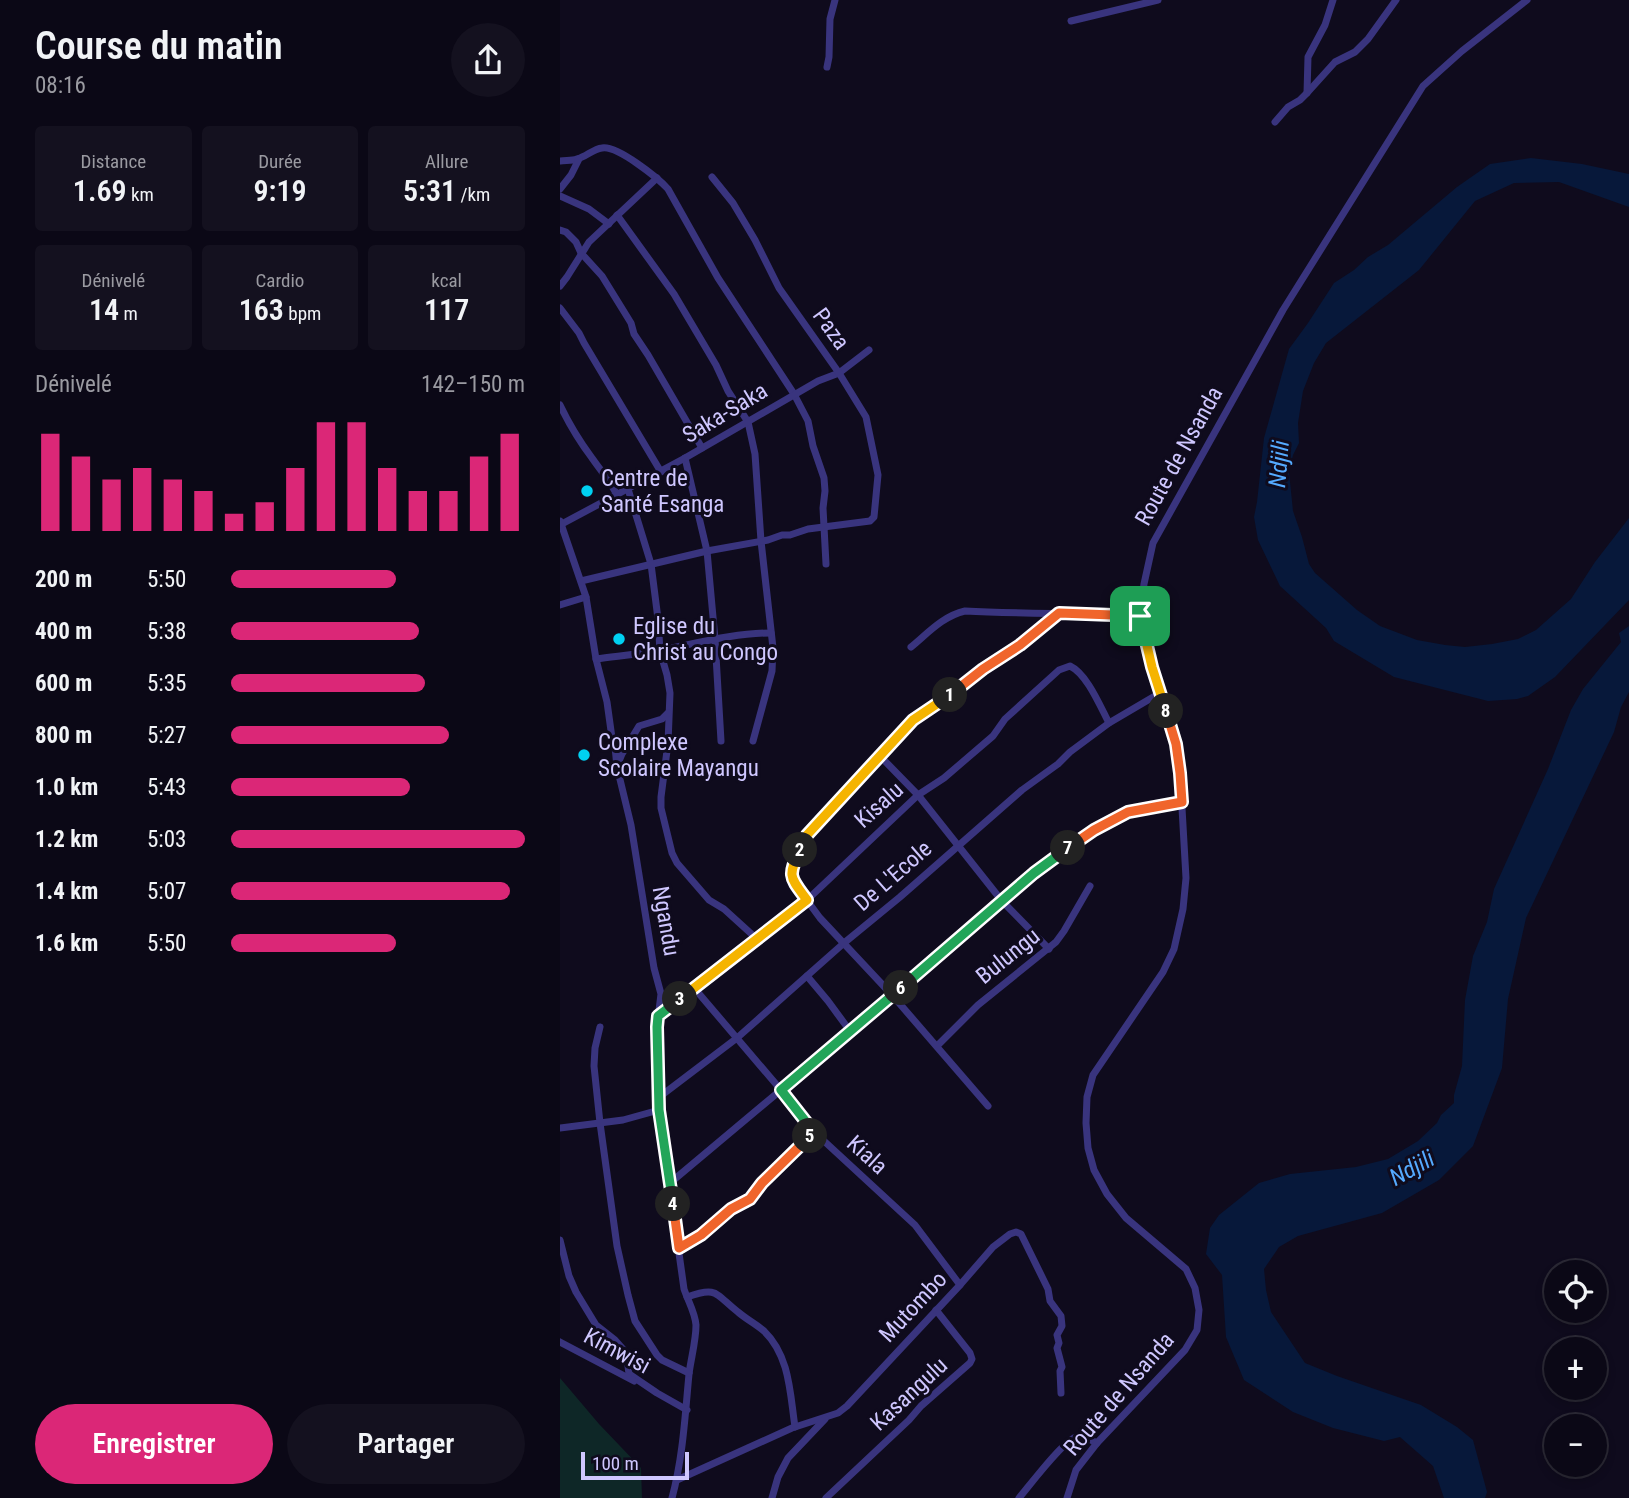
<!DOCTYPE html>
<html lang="fr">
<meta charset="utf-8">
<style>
:root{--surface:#0b0816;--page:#14111f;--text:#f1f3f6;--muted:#9a9aa1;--line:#2b2935;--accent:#db2777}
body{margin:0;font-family:"Roboto Condensed",sans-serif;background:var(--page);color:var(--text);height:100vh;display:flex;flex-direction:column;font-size:26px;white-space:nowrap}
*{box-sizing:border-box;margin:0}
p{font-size:23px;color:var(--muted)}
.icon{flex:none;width:38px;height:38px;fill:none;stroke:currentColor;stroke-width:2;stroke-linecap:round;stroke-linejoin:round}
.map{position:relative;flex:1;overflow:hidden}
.panel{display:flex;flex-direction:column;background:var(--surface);width:560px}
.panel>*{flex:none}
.tools{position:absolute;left:984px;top:1260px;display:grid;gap:14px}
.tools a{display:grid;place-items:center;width:63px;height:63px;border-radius:50%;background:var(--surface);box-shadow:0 4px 10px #0003,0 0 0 2px var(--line);font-size:35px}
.scale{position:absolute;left:21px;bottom:18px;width:108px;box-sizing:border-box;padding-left:7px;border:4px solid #cfc7ff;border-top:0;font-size:19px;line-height:24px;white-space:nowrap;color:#cfc7ff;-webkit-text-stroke:5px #0f0b1d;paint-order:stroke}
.pin{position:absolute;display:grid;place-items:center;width:60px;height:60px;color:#fff;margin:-30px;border-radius:14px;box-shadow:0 4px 10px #0006}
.km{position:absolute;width:35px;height:35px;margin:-18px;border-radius:50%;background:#222;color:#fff;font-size:19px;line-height:35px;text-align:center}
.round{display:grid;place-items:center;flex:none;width:74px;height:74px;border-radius:37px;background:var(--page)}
.headline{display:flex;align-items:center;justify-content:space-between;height:119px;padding:0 35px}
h1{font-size:38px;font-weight:600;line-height:52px}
.figures{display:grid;grid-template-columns:repeat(3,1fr);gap:10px;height:119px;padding:7px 35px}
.figures div{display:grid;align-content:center;border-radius:7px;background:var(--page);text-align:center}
.figures b{font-size:30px;font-weight:600}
.figures small{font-size:19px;font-weight:400}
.figures p{font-size:19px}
.chart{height:196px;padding:14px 35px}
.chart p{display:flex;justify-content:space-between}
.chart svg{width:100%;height:126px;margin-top:7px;stroke:var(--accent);stroke-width:6}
.primary-button{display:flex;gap:14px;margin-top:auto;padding:14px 35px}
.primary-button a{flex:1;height:80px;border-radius:42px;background:var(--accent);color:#fff;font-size:28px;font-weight:600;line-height:80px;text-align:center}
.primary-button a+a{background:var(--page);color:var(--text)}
ul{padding:0 35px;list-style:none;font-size:23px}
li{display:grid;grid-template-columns:112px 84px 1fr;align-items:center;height:52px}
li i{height:18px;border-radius:9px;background:var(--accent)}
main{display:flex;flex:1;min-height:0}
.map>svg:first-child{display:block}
.green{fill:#0e2727}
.water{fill:#07183a}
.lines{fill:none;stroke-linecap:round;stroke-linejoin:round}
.minor{stroke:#39347e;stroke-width:7}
.split-1-casing{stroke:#fff;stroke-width:14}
.split-2-casing{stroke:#fff;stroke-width:14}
.split-3-casing{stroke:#fff;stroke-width:14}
.split-4-casing{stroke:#fff;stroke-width:14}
.split-5-casing{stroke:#fff;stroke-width:14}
.split-6-casing{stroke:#fff;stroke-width:14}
.split-7-casing{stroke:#fff;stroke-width:14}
.split-8-casing{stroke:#fff;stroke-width:14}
.split-9-casing{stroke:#fff;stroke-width:14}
.split-1{stroke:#f0652b;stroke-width:9}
.split-2{stroke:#f5b400;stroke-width:9}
.split-3{stroke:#f5b400;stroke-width:9}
.split-4{stroke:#22a559;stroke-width:9}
.split-5{stroke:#f0652b;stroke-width:9}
.split-6{stroke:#22a559;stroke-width:9}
.split-7{stroke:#22a559;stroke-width:9}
.split-8{stroke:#f0652b;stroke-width:9}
.split-9{stroke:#f5b400;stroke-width:9}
.poi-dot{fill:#00d1f2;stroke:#0f0b1d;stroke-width:2.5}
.labels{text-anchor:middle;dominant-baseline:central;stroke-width:6;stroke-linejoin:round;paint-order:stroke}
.street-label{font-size:23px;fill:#cfc7ff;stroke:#0f0b1d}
.poi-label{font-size:23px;fill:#cfc7ff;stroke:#0f0b1d;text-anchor:start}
.water-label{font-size:24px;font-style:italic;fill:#5af;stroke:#0f0b1d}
</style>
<main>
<section class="panel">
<div class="headline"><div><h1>Course du matin</h1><p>08:16</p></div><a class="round"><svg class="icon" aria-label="share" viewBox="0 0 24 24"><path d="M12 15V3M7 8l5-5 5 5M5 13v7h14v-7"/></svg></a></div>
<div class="figures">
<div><p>Distance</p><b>1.69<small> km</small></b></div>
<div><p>Durée</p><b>9:19</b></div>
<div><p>Allure</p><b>5:31<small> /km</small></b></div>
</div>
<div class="figures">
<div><p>Dénivelé</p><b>14<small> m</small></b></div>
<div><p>Cardio</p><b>163<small> bpm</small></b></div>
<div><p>kcal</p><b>117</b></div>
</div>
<div class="chart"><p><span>Dénivelé</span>142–150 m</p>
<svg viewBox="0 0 160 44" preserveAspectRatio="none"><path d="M5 44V10M15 44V18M25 44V26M35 44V22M45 44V26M55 44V30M65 44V38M75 44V34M85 44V22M95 44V6M105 44V6M115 44V22M125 44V30M135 44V30M145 44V18M155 44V10"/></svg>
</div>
<ul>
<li><b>200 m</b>5:50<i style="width:56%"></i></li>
<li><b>400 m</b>5:38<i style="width:64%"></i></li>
<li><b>600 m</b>5:35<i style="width:66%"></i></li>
<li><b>800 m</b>5:27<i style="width:74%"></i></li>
<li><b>1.0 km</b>5:43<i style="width:61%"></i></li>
<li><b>1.2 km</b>5:03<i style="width:100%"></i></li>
<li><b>1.4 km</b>5:07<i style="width:95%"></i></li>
<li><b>1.6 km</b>5:50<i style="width:56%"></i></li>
</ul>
<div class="primary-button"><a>Enregistrer</a><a>Partager</a></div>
</section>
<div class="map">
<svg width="1069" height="1498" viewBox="0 0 1069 1498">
<rect width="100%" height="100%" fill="#0f0b1d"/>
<path class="green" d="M0,1378L39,1424L81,1468L82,1498H0Z"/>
<g class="water">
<path d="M971,158L1022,164L1069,174V207L999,182L954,183L915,201L859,270L766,343L754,363L743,391L738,423L739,443L733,455L729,472L733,511L742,537L749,564L755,573L797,610L820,626L857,640L885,645L905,647L932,644L958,639L976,630L1011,599L1035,562L1069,518V600L995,677L968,696L957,699L928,701L834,677L774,641L766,628L720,586L698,540L694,517L697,502L704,438L729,349L748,323L774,283L794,270L808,257L828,245L897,187L930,164Z"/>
<path d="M1069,626V692L1061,707L1054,732L966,918L948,999L942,1068L913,1146L879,1180L822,1213L738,1236L719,1247L704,1269L706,1290L711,1312L745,1363L777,1376L861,1405L897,1427L913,1440L927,1492L925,1498H884L873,1466L840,1437L824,1441L773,1428L733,1412L684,1380L666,1337L662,1275L646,1254L650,1228L659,1215L699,1183L730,1174L796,1167L828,1159L858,1141L877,1123L881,1115L894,1103V1095L902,1066L905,1000L913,956L927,922L934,889L988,769L1011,710L1023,689L1061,642L1059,633Z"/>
</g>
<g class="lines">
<g class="minor">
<path d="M511,21L598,0"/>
<path d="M267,67L269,57L270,19L275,0"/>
<path d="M747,93L748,57L765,25L773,0"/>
<path d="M715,122L728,107L740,100L747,93L775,62L795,52L808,39L836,0"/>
<path d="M0,161C5,160 12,161 17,159C26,157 33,149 42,148C57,145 98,178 108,189L158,278L234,394L248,421L253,446L264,478L265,491L263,508L266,564"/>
<path d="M0,189L11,175L19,159"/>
<path d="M0,196L29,209L49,224"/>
<path d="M57,215L114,294L156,365L168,391L188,422L195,454L201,541L213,648L212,671L193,741"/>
<path d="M0,230L6,232L16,242L21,253L42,276L71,323L74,334L88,355L142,448"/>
<path d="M0,286L7,277L29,242L97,178"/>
<path d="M0,308L19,333L24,343L101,472"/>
<path d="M0,405C9,424 20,442 32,458C41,471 50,481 57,495"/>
<path d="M125,458L147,551L155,639L161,741"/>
<path d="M68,489L91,564L98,619L100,651L107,675L110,693L108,743L101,797V808L112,853L117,863L149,900L164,909L197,939"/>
<path d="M0,521L26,597L36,659L47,702L52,738L55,747L57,767L71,825L94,968L101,994L97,1027L99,1110L124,1289C128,1301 135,1312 136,1325C136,1341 131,1358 129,1374C125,1416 123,1457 112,1498"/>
<path d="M0,525L125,458L258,381L279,373L309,350"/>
<path d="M21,581L147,551L208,540L222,535H230L248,529L310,521L314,517L318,475L306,417L279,373L219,288L195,240L173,203L152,177"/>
<path d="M0,605L26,597"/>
<path d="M351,647C368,633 383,616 405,611C463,614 521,613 580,616"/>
<path d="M36,659C58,656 80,654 102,650C138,643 174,633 211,633"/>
<path d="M319,755L358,795L442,901L489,949"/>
<path d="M57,766L62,754L79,726L102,719L108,713"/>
<path d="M247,976L268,1001L290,1031"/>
<path d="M135,989L221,1090L251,1129L355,1225L400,1285"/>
<path d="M99,1016L247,900L358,795L384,778L433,736L445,719L499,670L510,666C527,674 540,706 549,723"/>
<path d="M40,1027L35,1048L34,1066L40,1123L57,1246L68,1295L75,1321L97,1355L102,1360L129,1373"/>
<path d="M377,1046L418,1005L496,942L504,931L530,886"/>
<path d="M98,1098L177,1038L284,943L340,897L462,790L498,764L510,752L549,723L600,693"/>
<path d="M428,1106L333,996L260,918L232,880L231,873L233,863L247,835L353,720L379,703L423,669L460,645L499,613"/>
<path d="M0,1128L63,1120L99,1110"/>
<path d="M110,1183L333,996L474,873L500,854L534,830L568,812L622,802"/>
<path d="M0,1240L9,1276L16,1292L36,1325L55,1340L63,1349L67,1358L69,1374L97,1393L127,1410"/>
<path d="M119,1248L141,1235L171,1209L190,1199L202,1183L254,1132"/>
<path d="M127,1297C158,1286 155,1294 178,1312C186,1319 196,1324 204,1331C230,1356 230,1394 235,1427"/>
<path d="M0,1342L74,1381"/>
<path d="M117,1480L232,1428L278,1413L287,1406L400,1285L433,1247L450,1234L456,1232L461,1234L488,1289L490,1301L501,1316L502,1326L497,1335L499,1343L497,1348L502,1367L500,1371L501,1393"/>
<path d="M212,1498L218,1477L228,1458L265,1419"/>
<path d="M266,1498L349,1420L361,1406L410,1363L412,1359L410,1353L376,1310"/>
<path d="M459,1498C470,1485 503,1441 516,1437C524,1435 530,1440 537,1443"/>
<path d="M507,1498L516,1470L537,1443L625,1350L637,1330L639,1310L635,1288L626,1269L566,1218L547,1194L534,1170L528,1148L526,1123L527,1097L533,1075L603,972L614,949L623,909L626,878L620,773L616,744L591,667L580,616L584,584L593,543L723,310L863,86L902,51L967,0"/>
</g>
</g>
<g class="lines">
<g class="split-1-casing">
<path id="split-1" d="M390,695L423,669L460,645L499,613L580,616"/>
</g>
<g class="split-2-casing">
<path id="split-2" d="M240,850L247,835L353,720L390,695"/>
</g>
<g class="split-3-casing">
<path id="split-3" d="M120,999L247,900C230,877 227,877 240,850"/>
</g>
<g class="split-4-casing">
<path id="split-4" d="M113,1204L99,1110L97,1027L98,1016L120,999"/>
</g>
<g class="split-5-casing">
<path id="split-5" d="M113,1204L119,1248L141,1235L171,1209L190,1199L202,1183L250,1136"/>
</g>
<g class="split-6-casing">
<path id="split-6" d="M250,1136L254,1132L221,1090L341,988"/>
</g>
<g class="split-7-casing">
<path id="split-7" d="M341,988L474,873L508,848"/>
</g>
<g class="split-8-casing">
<path id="split-8" d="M508,848L534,830L568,812L622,802L620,773L616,744L606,711"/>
</g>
<g class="split-9-casing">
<path id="split-9" d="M580,616L592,667L606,711"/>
</g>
<use href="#split-1" class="split-1"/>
<use href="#split-2" class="split-2"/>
<use href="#split-3" class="split-3"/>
<use href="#split-4" class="split-4"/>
<use href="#split-5" class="split-5"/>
<use href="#split-6" class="split-6"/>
<use href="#split-7" class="split-7"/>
<use href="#split-8" class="split-8"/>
<use href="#split-9" class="split-9"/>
</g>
<g class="poi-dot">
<circle cx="27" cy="491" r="7"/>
<circle cx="59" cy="639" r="7"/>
<circle cx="24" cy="755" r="7"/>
</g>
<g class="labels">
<g class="street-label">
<text transform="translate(271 329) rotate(54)">Paza</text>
<text transform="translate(165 413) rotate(-31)">Saka-Saka</text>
<text transform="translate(619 456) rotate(-61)">Route de Nsanda</text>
<text transform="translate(319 805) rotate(-42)">Kisalu</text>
<text transform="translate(333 876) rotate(-41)">De L'Ecole</text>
<text transform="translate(106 921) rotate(80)">Ngandu</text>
<text transform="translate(448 956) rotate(-39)">Bulungu</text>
<text transform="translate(307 1155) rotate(42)">Kiala</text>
<text transform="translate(353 1307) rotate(-47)">Mutombo</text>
<text transform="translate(57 1351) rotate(28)">Kimwisi</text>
<text transform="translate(349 1394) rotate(-43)">Kasangulu</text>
<text transform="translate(559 1394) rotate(-49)">Route de Nsanda</text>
</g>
<g class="poi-label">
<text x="41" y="478">Centre de<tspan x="41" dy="26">Santé Esanga</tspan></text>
<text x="73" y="626">Eglise du<tspan x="73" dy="26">Christ au Congo</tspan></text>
<text x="38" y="742">Complexe<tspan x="38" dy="26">Scolaire Mayangu</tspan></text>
</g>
<g class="water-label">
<text transform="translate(719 464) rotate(-85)">Ndjili</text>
<text transform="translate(852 1168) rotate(-29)">Ndjili</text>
</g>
</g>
</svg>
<div class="tools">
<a><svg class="icon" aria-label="locate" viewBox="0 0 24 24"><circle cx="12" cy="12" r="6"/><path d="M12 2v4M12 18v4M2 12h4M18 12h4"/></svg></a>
<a>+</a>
<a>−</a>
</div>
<div class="scale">100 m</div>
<div class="pin" style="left:580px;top:616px;background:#1e9e55"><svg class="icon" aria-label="arrive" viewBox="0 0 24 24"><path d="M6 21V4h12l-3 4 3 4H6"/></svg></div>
<b class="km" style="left:390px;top:695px">1</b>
<b class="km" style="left:240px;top:850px">2</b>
<b class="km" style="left:120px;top:999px">3</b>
<b class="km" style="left:113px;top:1204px">4</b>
<b class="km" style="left:250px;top:1136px">5</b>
<b class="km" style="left:341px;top:988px">6</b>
<b class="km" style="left:508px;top:848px">7</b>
<b class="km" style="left:606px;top:711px">8</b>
</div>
</main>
